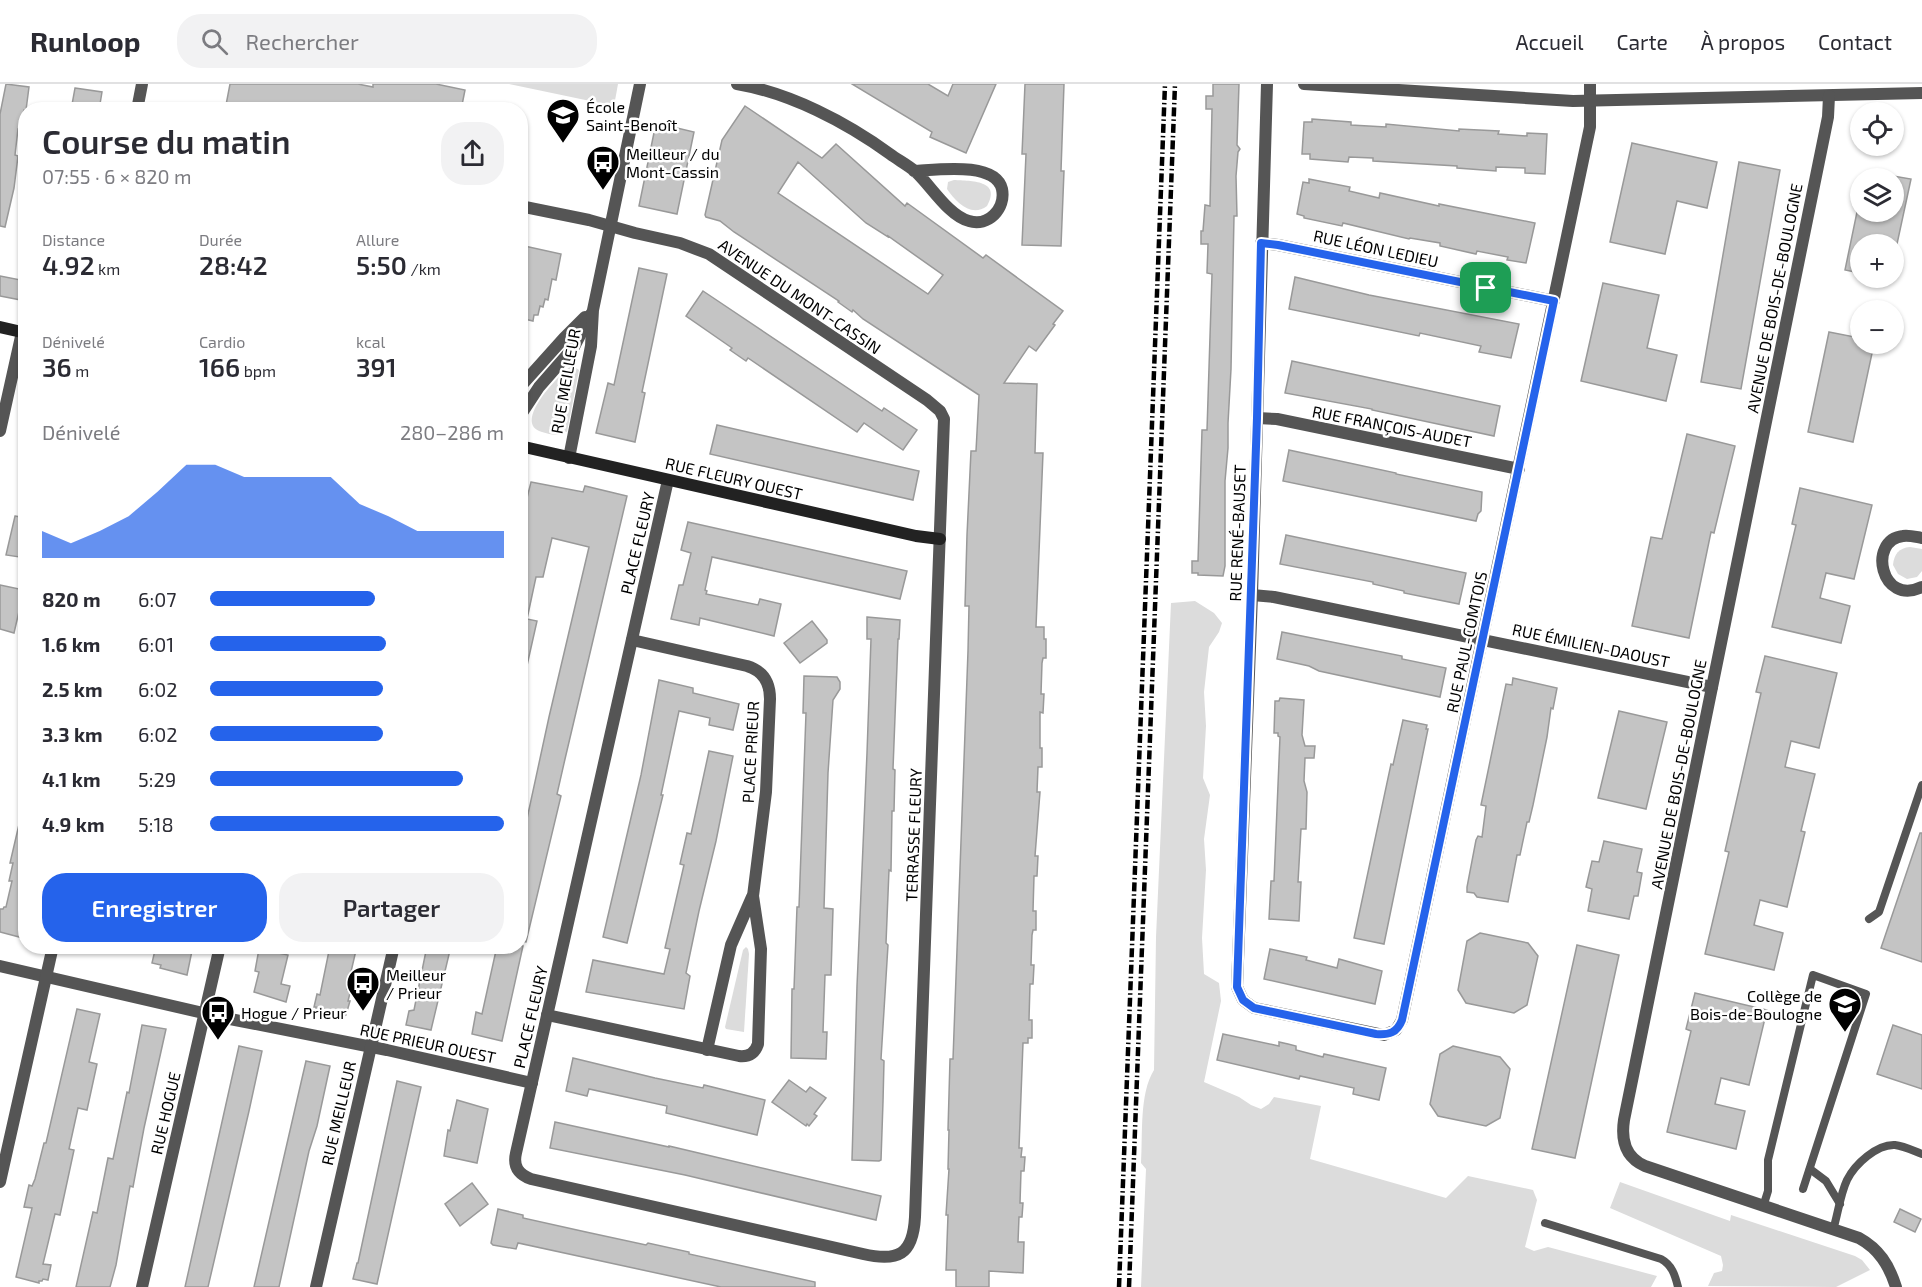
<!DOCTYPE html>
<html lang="fr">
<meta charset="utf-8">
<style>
:root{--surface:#fff;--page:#f2f2f3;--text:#2b2b33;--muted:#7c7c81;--line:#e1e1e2;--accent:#2563eb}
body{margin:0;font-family:"Exo 2",sans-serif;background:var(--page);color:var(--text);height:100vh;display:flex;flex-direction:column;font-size:22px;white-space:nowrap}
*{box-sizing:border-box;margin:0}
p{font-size:20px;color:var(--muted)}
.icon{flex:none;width:33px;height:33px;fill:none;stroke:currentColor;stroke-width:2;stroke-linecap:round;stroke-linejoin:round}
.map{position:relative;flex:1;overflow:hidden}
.drawer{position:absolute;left:18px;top:18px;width:510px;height:852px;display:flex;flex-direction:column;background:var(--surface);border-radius:24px;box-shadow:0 2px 4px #0004}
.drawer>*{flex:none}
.fabs{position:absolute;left:1850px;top:18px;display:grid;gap:12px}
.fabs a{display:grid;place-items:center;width:54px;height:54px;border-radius:50%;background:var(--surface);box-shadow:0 2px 4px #0004;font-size:30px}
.pin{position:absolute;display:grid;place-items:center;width:51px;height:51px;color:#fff;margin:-26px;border-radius:12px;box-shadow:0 3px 9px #0006}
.round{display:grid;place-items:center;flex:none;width:63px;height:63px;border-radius:24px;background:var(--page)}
.summary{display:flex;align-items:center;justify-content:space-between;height:102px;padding:0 24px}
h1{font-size:33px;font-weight:600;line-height:45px}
.metrics{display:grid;grid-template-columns:repeat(3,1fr);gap:9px;height:102px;padding:6px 24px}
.metrics div{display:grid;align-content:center}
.metrics b{font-size:26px;font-weight:600}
.metrics small{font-size:16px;font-weight:400}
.metrics p{font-size:16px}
.chart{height:168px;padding:12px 24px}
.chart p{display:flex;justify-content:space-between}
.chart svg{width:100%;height:108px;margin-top:6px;fill:var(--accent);opacity:.7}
.action{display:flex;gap:12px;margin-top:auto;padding:12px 24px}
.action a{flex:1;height:69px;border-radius:24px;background:var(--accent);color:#fff;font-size:24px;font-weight:600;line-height:69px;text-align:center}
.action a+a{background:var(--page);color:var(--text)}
ul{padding:0 24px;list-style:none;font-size:20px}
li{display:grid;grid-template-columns:96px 72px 1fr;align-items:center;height:45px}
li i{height:15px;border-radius:8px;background:var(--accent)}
header{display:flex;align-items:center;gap:36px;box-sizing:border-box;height:84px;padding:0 30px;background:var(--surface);border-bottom:2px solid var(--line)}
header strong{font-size:28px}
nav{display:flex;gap:33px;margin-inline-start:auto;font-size:21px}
.search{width:420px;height:54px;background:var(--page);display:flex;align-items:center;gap:15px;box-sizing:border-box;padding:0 21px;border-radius:24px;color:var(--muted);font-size:22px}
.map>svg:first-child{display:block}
.green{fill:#dcdcdc}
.building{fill:#c4c4c4;stroke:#999;stroke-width:1.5;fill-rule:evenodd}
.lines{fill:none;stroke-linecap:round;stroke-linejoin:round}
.lane{stroke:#555;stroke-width:8}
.street{stroke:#555;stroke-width:12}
.secondary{stroke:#222;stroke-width:12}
.rail{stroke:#000;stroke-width:4.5;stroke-dasharray:9 3 1.5 3;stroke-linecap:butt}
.route-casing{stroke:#fff;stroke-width:12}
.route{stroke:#2563eb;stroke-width:8}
.labels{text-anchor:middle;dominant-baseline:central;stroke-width:5;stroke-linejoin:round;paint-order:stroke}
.poi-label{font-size:16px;fill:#000;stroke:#fff;text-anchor:start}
.street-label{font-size:16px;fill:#000;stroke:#fff}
</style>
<header>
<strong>Runloop</strong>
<div class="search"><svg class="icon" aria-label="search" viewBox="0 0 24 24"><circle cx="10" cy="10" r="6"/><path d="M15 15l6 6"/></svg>Rechercher</div>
<nav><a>Accueil</a><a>Carte</a><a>À propos</a><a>Contact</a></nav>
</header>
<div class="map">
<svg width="1922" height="1203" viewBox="0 0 1922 1203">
<rect width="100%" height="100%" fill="#fff"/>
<g class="green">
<path d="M509,0H618L614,22Z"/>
<path d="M954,96C971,97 1002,96 987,122C971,134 956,118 947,105L948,98Z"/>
<path d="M572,281L579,286L567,348L563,347L561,350C555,352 549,350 542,348C511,339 560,290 572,281Z"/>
<path d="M1910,463L1922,465V487L1917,493L1907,495L1898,490L1893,481C1894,470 1899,464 1910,463Z"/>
<path d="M1195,517L1214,529L1222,539L1219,548L1209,563L1204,608L1206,642L1203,694L1210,711L1204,755L1206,786L1202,854L1204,890L1219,899L1221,917L1204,998L1239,1013L1251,1021L1261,1025L1269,1020L1274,1013L1321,1022L1310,1075L1446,1114L1468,1092L1533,1106L1537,1116L1525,1163L1534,1167L1548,1163L1657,1192L1651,1203H1141L1146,1085L1141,1079C1143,1051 1139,1010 1154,986L1156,853L1171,519Z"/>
<path d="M746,863L748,865L749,870L744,948L726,945L725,943L743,866Z"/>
<path d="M1620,1098L1730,1137L1731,1131L1855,1172L1862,1176L1870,1186L1836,1203L1708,1202L1714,1189L1722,1187L1723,1181L1721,1172L1610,1124Z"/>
</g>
<g class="building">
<path d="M6,0L29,3L26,26H24L20,45H18L15,71L18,72L14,104L5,143L0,142V30Z"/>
<path d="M230,0H358L373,3V0H436L465,6L461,26H250L226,21Z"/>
<path d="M852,0H928L948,12L953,0H996L966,69L930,53L932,48Z"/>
<path d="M1025,0H1064L1061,87H1064L1061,162L1022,161L1026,70H1022Z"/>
<path d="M1213,0H1239L1237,61L1240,65L1238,68L1236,92L1237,132H1234L1231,285L1228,339V364L1225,397V482L1223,492L1198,491V489H1192V477H1198L1202,346H1207L1212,190L1207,189L1208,160H1201V147H1203L1205,121L1210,122L1212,25H1206V12H1213Z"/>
<path d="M75,4L102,8L99,26H71Z"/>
<path d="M745,22L822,74L836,60L905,122L907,119L983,174L986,171L1063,227L1053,240L1055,241L1036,267L1029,262L1004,299L1037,300L1035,369H1043L1036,543H1044V555H1046V574H1043L1042,579L1041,610H1044L1043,629L1040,628V664H1042V683H1038L1037,708H1040L1035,772H1038L1037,792H1034L1033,827H1036V846H1033L1032,851L1031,881H1034L1033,900H1030L1029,936H1032V954H1028V959H1023L1019,1064H1022L1021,1073H1025L1024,1087H1021L1020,1119H1023L1022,1133H1019L1018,1158H1024L1023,1189L989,1187V1203H956V1186H946L948,1131H946L949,1085H948L949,1046H948L950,975H953L968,567L969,522H965L967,451L971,367H976L979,311L863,235L853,226L852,228L838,218L839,217L734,148L720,137L706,133L705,131L722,56ZM798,78L866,139L888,153V152L943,191L928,210L778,109Z"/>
<path d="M1312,35L1351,38V41L1386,43V40L1459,47V45L1499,47L1498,50L1527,52V49L1547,50L1545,90L1525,89V84L1496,83V87L1457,84V82L1373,77V74L1349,73L1348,78L1310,75V70H1302L1304,38H1312Z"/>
<path d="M656,39L694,48L677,130L639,122Z"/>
<path d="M1632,59L1717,78L1707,124L1677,117L1665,170L1610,158Z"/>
<path d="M1739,78L1780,86L1741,305L1701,298Z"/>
<path d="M1893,92L1911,95L1897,160H1860V189L1845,186L1857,128H1893Z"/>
<path d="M1309,95L1350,103L1349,107L1379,114L1380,109L1439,122V120L1535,139L1526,179L1507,176L1508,173L1477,167L1476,170L1440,162V159L1410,154L1409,155L1343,139L1342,142L1304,134V132L1297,130L1303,98L1309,99Z"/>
<path d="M520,161L561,170L556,196L552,195L548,216L545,215L543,223L540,222L538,231H534L533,237L520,234Z"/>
<path d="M639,184L667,190L642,308L645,309L635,358L596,349L608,299L614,301Z"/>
<path d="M0,192L26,197V217L0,212Z"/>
<path d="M1295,193L1369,211L1519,240L1511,274L1479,268L1481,262L1420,249L1419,252L1289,225Z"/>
<path d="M1603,199L1659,211L1647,264L1677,271L1666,317L1581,297Z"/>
<path d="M703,207L882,327L884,324L917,346L903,366L864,339L857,348L748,274L746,277L730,266L732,264L686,232Z"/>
<path d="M1829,248L1860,254V260H1874L1853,358L1808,348Z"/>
<path d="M1292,277L1500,322L1494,352L1372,326V325L1285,309Z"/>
<path d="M717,341L919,387L913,416L710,370Z"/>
<path d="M1687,350L1735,362L1714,449L1711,448L1689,554L1632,542L1651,453L1662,455Z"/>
<path d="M1289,366L1396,389V390L1482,408L1481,427L1478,430L1476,437L1283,397Z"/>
<path d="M531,398L583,408L585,402L627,412L565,675L557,710L561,712L526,858L520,857V767L549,633L589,463L552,454L543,493H536L527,535L537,537L526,586H520V442Z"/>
<path d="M1800,404L1872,421L1854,495L1826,489L1820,514L1850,522L1841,559L1772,543L1796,441L1792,440Z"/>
<path d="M15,432L26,434V474L6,471Z"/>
<path d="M688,438L907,487L900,515L712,473L705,506L707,507L706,510L758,521L760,515L781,520L774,552L700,534L699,541L671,535L679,501H683L691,469L681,466Z"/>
<path d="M1286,451L1466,489L1459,520L1404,509V507L1373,500V498L1280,480Z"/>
<path d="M0,501L24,506L14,549L0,545Z"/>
<path d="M867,533L900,536L899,555H898L893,685L895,686L894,727H892L891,787L889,786L886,859L888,861L881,975L884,977L883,1018L881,1076L879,1077L852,1076L857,902L867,669L871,555H867Z"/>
<path d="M812,537L827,556V559L800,579L784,559Z"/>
<path d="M1282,548L1402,572V575L1446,584L1440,613L1319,587L1309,582L1277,575Z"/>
<path d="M1765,572L1837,589L1819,664L1791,657L1785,683L1815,690L1801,747L1805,748L1787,823L1760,816L1754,841L1783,849L1774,886L1705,870L1729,768L1725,767L1761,609L1756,608Z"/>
<path d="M804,592L837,593L840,598V605L833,616L828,689L824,824L833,825L831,891H825L823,948H827L826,975L791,974L792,905H794L797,823H799L806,629H803Z"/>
<path d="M1513,594L1557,604L1553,625L1551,624L1547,653L1533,721L1529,738H1527L1520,771H1517L1508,818L1477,813L1474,809L1467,808V803L1476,756L1478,752L1482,753L1486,722L1481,721L1506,600L1512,601Z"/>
<path d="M659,596L693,604V609L739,620L733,646L709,641L710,634L679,627L661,711H663L627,859L603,853L641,691Z"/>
<path d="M1280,614L1304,616L1302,651L1305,662H1315L1314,674H1305L1304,697L1307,708L1306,745H1301L1298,798H1301L1299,837L1269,835L1271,797H1274L1280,653L1278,652V649H1274L1275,617H1279Z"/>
<path d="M1619,627L1667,638L1646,725L1598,714Z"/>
<path d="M1403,636L1427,641L1426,645H1428L1384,860L1354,854L1391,680L1393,681Z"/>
<path d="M709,667L733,672L716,757L699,827L686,889L690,892L684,925L586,908L593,876L664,890L670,865L665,864L684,781L680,780L687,749L691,750Z"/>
<path d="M20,736L26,737V845L23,854L0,848V825H3L4,823H6L12,797H9L13,779H10Z"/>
<path d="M1920,749H1922V878L1881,864Z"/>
<path d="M1604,757L1642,765L1637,788L1642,789L1638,812H1634L1629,835L1588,827L1592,805L1586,803L1592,777L1599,778Z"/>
<path d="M1480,849L1528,859L1538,872L1527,921L1514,929L1466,919L1458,906L1467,857Z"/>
<path d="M1577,861L1619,871L1575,1074L1532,1065Z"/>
<path d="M156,862H193L187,891L160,884L161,881L152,879Z"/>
<path d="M330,862H357L347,905H351L348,917H350L346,931L344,932L316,926V923H314L317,910L320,911Z"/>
<path d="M427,862H451L431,946L406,941L409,927L414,926Z"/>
<path d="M497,862H523L502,957L472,950L476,928L482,930Z"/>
<path d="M259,865L288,871L281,900L290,902L286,918L254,908L259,888L255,887Z"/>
<path d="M1270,865L1307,873L1306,876L1337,884L1339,875L1382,887L1375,920L1264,895Z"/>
<path d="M1695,909L1767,926L1749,1001L1721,994L1715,1020L1745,1027L1736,1065L1667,1048L1691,947L1686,945Z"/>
<path d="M77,925L100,930L89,978L97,980L87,1026L78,1024L69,1065L74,1066L60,1131L55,1130L43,1180L51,1181L48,1196L43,1195L42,1197H39V1199L16,1193L32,1124L24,1123L29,1101L32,1102L35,1095L44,1059H46Z"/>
<path d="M142,941L166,945L144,1044L133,1103L130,1102L116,1181L110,1203H76L93,1128L97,1129L108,1074L113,1075L127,1008L129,1009Z"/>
<path d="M1893,941L1922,951V1005L1877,990Z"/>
<path d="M1223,950L1279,962V958L1288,960L1296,962V966L1323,973L1324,970L1386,984L1379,1016L1353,1010L1354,1004L1300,992L1299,995L1217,976Z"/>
<path d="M239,962L262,967L249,1027L208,1203H185Z"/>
<path d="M1453,962L1500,973L1510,985L1500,1034L1486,1042L1438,1032L1430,1020L1440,970Z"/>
<path d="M573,974L655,994L703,1004L704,1001L765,1016L757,1051L666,1029L667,1022L589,1005L587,1012L566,1007Z"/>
<path d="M306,977L330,982L317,1042L309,1067L279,1203H254Z"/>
<path d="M789,996L806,1008L810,1003L826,1014L814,1030L817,1032L809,1042L807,1040L806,1042L772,1018Z"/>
<path d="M397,997L421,1003L377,1200L353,1195L357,1179H358Z"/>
<path d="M457,1016L488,1025L477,1079L444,1072L448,1046L450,1047Z"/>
<path d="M555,1038L669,1063V1062L881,1112L876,1136L685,1091L550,1064Z"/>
<path d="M472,1099L488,1120L460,1142L445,1120Z"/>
<path d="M498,1125L523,1131V1134L586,1148L646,1161L648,1159L689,1168V1170L815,1198V1203H721L518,1159L516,1165L493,1161L491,1159Z"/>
<path d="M1900,1125L1921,1135L1915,1148L1894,1138Z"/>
</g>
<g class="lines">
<g class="lane">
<path d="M1869,835L1879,828L1922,701"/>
<path d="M1810,1085L1826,1097L1840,1120"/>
<path d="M1763,1123L1768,1107V1076L1813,891L1866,910L1803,1105"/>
<path d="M1545,1139L1661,1175C1672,1181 1675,1191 1678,1203"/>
<path d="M1833,1146C1838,1130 1840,1111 1847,1096C1855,1080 1877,1060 1895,1061C1904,1062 1914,1067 1922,1070"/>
</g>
<g class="street">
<path d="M737,0C790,9 846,38 890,70C898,76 908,81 916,88C931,102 949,132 969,137C988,143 1006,125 1002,105C995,77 936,86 914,87"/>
<path d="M1267,0L1252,511L1237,903L1243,916L1254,924L1384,951L1396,946L1402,936L1590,43V0"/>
<path d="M1304,0L1573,17L1922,9"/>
<path d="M1829,12L1828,33L1624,1036C1621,1056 1625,1073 1645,1082L1859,1154C1879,1165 1889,1181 1896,1203"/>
<path d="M137,26L142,0"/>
<path d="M520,122L589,136L635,149L680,159L709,170L927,316L940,327L944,335L915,1133C913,1171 898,1178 863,1170L531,1095C518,1090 513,1082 516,1069L668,396"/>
<path d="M1261,159L1278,161L1554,217"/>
<path d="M520,303L564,254L585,233"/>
<path d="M520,332L539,303L574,263L591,230"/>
<path d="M1257,334L1277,335L1519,385"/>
<path d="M0,347L22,248"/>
<path d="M569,374L591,262L593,226L640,0"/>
<path d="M1922,454C1916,453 1909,451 1903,452C1867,456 1881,523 1922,503"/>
<path d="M1252,511L1274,513L1712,603"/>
<path d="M0,882L225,934L387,966L532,999"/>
<path d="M547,931L739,972C749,973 755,969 758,960L761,865L753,812L766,708L770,615C770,598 763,587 747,582L632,556"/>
<path d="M707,966L731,861L752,813"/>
<path d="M0,1098L53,862"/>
<path d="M142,1203L220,862"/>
<path d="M316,1203L394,862"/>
</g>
<g class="secondary">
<path d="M0,243L26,249"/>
<path d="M520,362L916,452L940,455"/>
</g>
<g class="rail">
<path d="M1119,1203L1165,0"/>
<path d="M1129,1203L1175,0"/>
</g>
</g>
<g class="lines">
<g class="route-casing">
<path id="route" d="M1261,159L1278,161L1554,217L1402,936C1397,949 1389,951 1376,950L1254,924L1243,916L1237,903L1257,334Z"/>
</g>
<use href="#route" class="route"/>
</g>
<defs>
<g id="school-pin" transform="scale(1.725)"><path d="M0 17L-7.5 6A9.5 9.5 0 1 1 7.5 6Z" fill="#000" stroke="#fff"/><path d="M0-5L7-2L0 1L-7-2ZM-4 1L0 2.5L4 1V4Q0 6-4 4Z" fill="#fff"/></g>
<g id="bus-pin" transform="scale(1.725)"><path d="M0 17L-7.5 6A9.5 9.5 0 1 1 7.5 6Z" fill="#000" stroke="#fff"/><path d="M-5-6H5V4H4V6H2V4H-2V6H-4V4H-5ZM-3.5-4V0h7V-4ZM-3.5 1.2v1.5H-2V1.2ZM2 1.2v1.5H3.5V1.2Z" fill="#fff"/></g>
<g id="university-pin" transform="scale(1.725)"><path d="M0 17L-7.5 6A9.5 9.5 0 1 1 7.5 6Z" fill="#000" stroke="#fff"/><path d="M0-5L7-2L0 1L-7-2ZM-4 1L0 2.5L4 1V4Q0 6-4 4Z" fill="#fff"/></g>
</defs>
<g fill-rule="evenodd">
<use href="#school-pin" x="563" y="31"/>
<use href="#bus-pin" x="603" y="78"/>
<use href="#bus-pin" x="363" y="899"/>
<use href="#university-pin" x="1845" y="920"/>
<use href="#bus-pin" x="218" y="928"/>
</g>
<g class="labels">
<g class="poi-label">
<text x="586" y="22">École<tspan x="586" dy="18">Saint-Benoît</tspan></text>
<text x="626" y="69">Meilleur / du<tspan x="626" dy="18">Mont-Cassin</tspan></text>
<text x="386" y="890">Meilleur<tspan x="386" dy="18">/ Prieur</tspan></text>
<text x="1822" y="911" text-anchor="end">Collège de<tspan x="1822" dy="18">Bois-de-Boulogne</tspan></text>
<text x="241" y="928">Hogue / Prieur</text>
</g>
<g class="street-label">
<text transform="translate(1376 164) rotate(12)">RUE LÉON LEDIEU</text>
<text transform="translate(800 212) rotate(34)">AVENUE DU MONT-CASSIN</text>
<text transform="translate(1774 214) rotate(-79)">AVENUE DE BOIS-DE-BOULOGNE</text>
<text transform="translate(565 297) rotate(-80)">RUE MEILLEUR</text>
<text transform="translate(1392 342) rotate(11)">RUE FRANÇOIS-AUDET</text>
<text transform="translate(734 394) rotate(13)">RUE FLEURY OUEST</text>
<text transform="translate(1237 449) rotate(-88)">RUE RENÉ-BAUSET</text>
<text transform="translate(637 459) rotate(-77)">PLACE FLEURY</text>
<text transform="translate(1466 558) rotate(-78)">RUE PAUL-COMTOIS</text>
<text transform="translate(1591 561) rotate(12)">RUE ÉMILIEN-DAOUST</text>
<text transform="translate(750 668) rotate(-87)">PLACE PRIEUR</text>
<text transform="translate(1678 690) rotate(-79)">AVENUE DE BOIS-DE-BOULOGNE</text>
<text transform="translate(913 751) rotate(-88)">TERRASSE FLEURY</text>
<text transform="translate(530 933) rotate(-77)">PLACE FLEURY</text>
<text transform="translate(428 959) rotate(12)">RUE PRIEUR OUEST</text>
<text transform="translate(165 1029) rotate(-77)">RUE HOGUE</text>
<text transform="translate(338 1029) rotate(-77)">RUE MEILLEUR</text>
</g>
</g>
</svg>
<div class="fabs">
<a><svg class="icon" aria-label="locate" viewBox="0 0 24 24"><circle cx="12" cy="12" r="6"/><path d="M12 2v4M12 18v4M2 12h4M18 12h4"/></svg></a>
<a><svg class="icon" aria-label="layers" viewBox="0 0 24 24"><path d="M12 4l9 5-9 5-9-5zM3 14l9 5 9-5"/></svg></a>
<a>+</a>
<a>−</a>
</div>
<div class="pin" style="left:1486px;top:204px;background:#1e9e55"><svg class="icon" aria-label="arrive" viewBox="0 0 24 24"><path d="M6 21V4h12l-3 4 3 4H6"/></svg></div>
<section class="drawer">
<div class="summary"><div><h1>Course du matin</h1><p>07:55 · 6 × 820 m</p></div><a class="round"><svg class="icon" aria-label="share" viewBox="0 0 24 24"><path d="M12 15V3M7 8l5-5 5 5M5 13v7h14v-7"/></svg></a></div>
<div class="metrics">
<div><p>Distance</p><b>4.92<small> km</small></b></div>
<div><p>Durée</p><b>28:42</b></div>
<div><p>Allure</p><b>5:50<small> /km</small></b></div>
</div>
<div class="metrics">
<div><p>Dénivelé</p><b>36<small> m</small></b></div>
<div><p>Cardio</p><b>166<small> bpm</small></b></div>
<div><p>kcal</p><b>391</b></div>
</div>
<div class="chart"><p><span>Dénivelé</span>280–286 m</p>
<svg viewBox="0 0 160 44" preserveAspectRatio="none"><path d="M0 44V33L10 38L20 33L30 27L40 17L50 6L60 6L70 11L80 11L90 11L100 11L110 22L120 27L130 33L140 33L150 33L160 33V44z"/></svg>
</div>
<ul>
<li><b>820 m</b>6:07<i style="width:56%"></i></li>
<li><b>1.6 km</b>6:01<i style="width:60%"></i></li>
<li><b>2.5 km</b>6:02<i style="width:59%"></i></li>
<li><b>3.3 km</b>6:02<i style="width:59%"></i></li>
<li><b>4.1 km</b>5:29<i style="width:86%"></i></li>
<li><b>4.9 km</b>5:18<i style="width:100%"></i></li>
</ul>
<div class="action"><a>Enregistrer</a><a>Partager</a></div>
</section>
</div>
